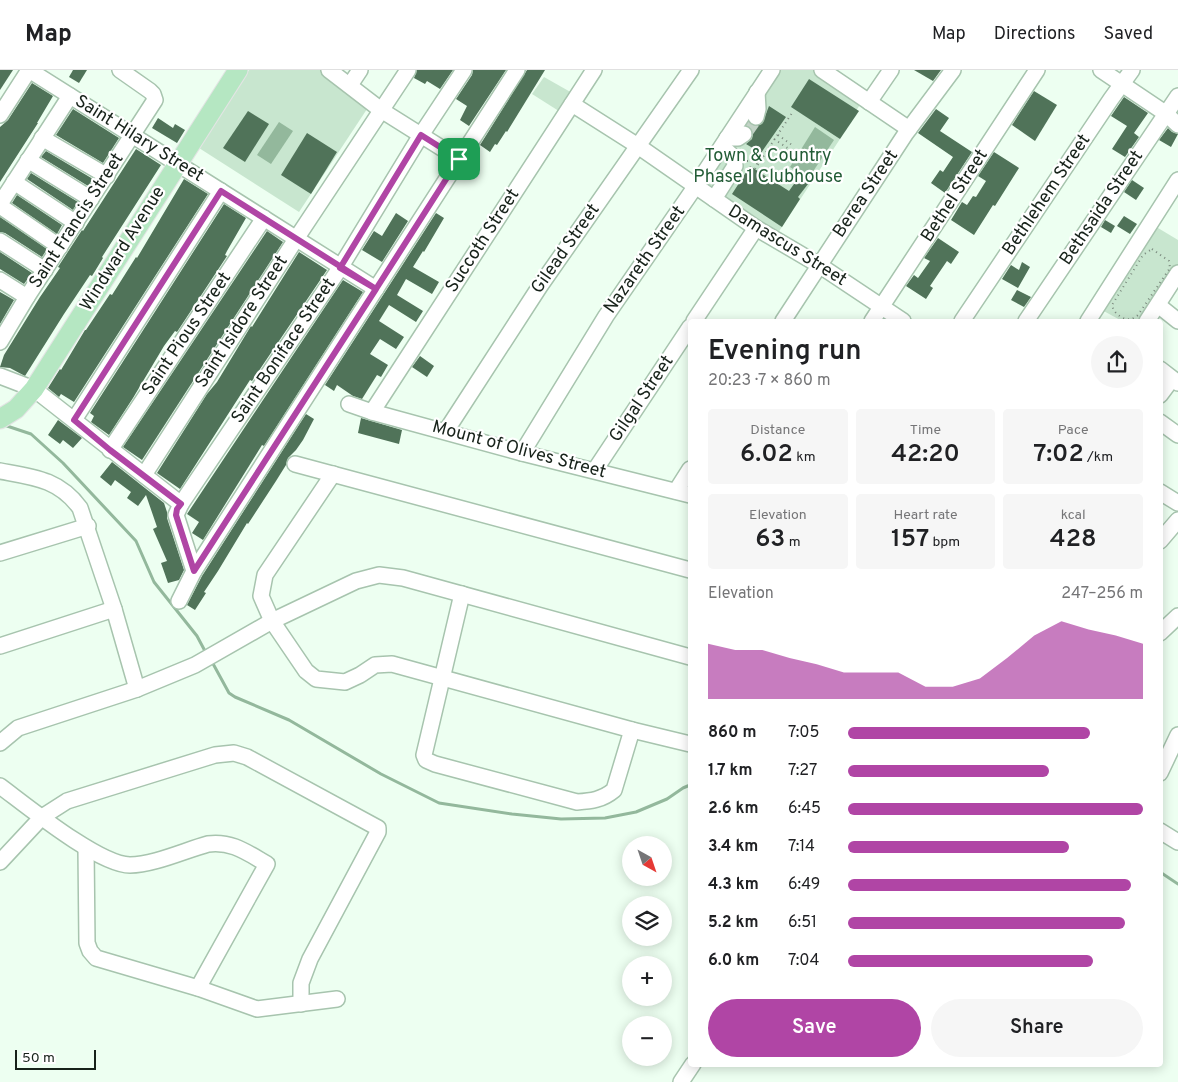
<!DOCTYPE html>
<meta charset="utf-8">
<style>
:root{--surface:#fff;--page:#f6f6f6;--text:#202124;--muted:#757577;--line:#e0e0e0;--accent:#b045a5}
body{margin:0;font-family:Overpass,sans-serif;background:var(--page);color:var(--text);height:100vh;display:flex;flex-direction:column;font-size:19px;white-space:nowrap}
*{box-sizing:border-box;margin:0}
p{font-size:16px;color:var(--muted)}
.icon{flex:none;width:28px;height:28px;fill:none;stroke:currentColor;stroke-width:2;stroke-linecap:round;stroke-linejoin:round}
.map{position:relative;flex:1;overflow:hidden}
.details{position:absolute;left:688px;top:249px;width:475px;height:748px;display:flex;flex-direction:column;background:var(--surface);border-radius:5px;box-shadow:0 2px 12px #0003}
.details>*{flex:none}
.needle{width:32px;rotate:140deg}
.controls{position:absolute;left:622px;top:766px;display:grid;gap:10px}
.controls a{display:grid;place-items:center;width:50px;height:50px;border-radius:50%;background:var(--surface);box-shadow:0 2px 12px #0003;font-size:25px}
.scale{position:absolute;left:15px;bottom:12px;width:81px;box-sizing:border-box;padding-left:5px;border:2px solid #17221a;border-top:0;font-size:14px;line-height:18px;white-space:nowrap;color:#17221a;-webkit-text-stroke:4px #fff;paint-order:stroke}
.pin{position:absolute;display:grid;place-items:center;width:42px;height:42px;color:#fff;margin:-21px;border-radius:10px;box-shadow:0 2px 8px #0006}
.round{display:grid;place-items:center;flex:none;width:52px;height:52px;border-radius:26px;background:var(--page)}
.headline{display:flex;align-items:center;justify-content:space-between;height:85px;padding:0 20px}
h1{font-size:28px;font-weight:600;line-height:38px}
.metrics{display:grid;grid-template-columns:repeat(3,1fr);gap:8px;height:85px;padding:5px 20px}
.metrics div{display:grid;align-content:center;border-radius:5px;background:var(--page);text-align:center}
.metrics b{font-size:25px;font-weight:600}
.metrics small{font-size:14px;font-weight:400}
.metrics p{font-size:14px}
.chart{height:140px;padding:10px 20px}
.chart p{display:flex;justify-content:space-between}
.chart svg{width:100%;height:90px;margin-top:5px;fill:var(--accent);opacity:.7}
.cta{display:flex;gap:10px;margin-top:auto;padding:10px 20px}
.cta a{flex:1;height:58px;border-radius:30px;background:var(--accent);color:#fff;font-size:20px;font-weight:600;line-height:58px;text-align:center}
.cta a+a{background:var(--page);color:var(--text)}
ul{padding:0 20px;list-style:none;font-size:16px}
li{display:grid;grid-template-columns:80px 60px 1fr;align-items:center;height:38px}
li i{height:12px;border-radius:6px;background:var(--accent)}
header{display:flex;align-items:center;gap:30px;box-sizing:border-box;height:70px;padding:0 25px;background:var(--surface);border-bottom:1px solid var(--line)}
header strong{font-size:24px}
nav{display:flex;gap:28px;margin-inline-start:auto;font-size:18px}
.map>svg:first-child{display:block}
.green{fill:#c8e6cf}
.water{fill:#93b89c}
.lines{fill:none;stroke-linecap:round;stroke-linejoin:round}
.stream{stroke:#93b89c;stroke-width:3}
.building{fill:#507359}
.minor-tunnel{stroke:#c2d3c6;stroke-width:15;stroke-dasharray:15 8;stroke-linecap:butt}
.minor-casing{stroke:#a7c4ae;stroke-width:18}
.major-casing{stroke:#e3e4e4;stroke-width:21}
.path{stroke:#79877c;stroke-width:2;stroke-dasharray:1 4;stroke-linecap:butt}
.minor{stroke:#fff;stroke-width:15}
.major{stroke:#b5e7c2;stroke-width:19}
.route-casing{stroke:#fff;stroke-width:10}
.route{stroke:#b045a5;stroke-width:6}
.labels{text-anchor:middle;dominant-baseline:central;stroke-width:4.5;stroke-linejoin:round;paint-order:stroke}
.street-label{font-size:18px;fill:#17221a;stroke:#fff}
.park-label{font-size:18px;fill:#225c36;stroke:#fff}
</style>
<header>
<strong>Map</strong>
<nav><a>Map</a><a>Directions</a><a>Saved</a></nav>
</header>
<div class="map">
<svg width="1178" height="1012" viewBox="0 0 1178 1012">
<rect width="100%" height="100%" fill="#edfff1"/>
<g class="green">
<path d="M249,0H321L371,33L299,142L199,78Z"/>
<path d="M780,0H814L861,33L839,68L840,69L776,166L702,116Z"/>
<path d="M544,7L574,24L562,43L532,24Z"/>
<path d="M1153,155L1178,170V201L1146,251H1122L1100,239Z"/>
</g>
<g class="water">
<path d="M279,52L293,61L271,94L257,85Z"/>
<path d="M815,57L834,70L808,109L790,97Z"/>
</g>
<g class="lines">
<g class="stream">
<path d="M4,355L31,364L63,393L136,471L154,512L197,566L206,583"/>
<path d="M211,590L229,623L235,627L289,650L381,704L439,733L512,744L561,749L605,748L636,742L667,729L683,718L690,715"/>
<path d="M1160,802L1178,814"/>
</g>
</g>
<g class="building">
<path d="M0,0H13L0,20Z"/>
<path d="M73,0H87L79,13L69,7Z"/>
<path d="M417,0H453L440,19L427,11L425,14L414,8Z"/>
<path d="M473,0H506L469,56L460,50L467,36L456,29L472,5Z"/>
<path d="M527,0H545L507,62L506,61L497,75L495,74L490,82L480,75Z"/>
<path d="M914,0H941L933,11Z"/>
<path d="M809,9L859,41L840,69L791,37Z"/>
<path d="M32,13L53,26L37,53H38L0,112V57L8,50Z"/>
<path d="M1034,21L1057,35L1035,71L1012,55Z"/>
<path d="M1124,27L1148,43L1134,63L1139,67L1125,87L1112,79L1127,56L1111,46Z"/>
<path d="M769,36L786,47L761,83L746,74L752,69L753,64L751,58L747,55L749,52L754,56L762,54Z"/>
<path d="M73,39L119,68L103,93L56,65Z"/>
<path d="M936,39L949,48L940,61L972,82L945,123L931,113L940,100L943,102L953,87L918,63Z"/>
<path d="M248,41L269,54L245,92L223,78Z"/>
<path d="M158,48L173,58L175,54L185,60L177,73L152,58Z"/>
<path d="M1168,58L1172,62L1178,64L1171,77L1159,70Z"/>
<path d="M307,63L337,82L311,124L281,105Z"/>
<path d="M136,79L161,95L102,187L103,188L92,206L90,205L64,244L25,306L10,298L0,297L4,285L40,227L60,198L58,197L82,160L83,161Z"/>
<path d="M46,81L93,109L88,116L41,87Z"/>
<path d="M994,82L1019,98L995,136L993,135L974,165L951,150L962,132L967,135L973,126L976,127L986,111L978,106Z"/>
<path d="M750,96L789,121L799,107L808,114L798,127L800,129L782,157L732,124Z"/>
<path d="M31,103L78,132L73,140L27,109Z"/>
<path d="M184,109L208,124L74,332L61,324L59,327L48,318L60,299L61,300L85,260H86L110,224L112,225L136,187L137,188Z"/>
<path d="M1132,110L1144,118L1136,130L1124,122Z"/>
<path d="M17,125L62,155L57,164L12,133Z"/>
<path d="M224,134L246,148L227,181L225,185L227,186L177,262L175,261L164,276L133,328L109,365L91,352L94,346L90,343Z"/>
<path d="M396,143L408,151L382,192L362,180L374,161L382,166Z"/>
<path d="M436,143L444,148L424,182L423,181L413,197L439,212L432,224L406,209L397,225L423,241L416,252L389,235L379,251L404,267L396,279L380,269L370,284L388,295L381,307L377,305L362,329L353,326L337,315L334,321L325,315Z"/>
<path d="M1124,146L1137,154L1130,164L1117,156Z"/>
<path d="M0,147L47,179L42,187L5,163L0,162Z"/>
<path d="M1105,150L1115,156L1111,163L1101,157Z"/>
<path d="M267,161L283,172L142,390L123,377Z"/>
<path d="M938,168L959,182L951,194L947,191L930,216L933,218L926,229L906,216L914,205L918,208L930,191L924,188Z"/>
<path d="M0,182L32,203L24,214L0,199Z"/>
<path d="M299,182L327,200L252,311L250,310L180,419L157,403L207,324L217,312L251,256L252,257Z"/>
<path d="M1022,192L1030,197L1018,218L1002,209L1011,195L1019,200Z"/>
<path d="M343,210L363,222L264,376L262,375L203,470L192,463L199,452L187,444Z"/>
<path d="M1017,220L1031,227L1024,237L1011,230Z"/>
<path d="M0,222L14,230L0,254Z"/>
<path d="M420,286L434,296L427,307L412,297Z"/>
<path d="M306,344L314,349L303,370L296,380L288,388L286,395L276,411L248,454L247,453L218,501L204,522L206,523L195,540L187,535L202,506Z"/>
<path d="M361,348L402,360L399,374L358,363Z"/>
<path d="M58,350L82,368L73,378L63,370L60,374L48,365Z"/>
<path d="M112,392L164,433L167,442V448L184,500L179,510L168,513L161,493L167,491L153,459L157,457L146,425L138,436L127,428L131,422L115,410L111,416L100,407Z"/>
</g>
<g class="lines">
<path class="minor-tunnel" d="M744,64L756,47"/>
<g class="minor-casing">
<g id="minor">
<path d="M29,0L376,219"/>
<path d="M329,0L381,40L459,89"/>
<path d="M822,0L909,59"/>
<path d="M1101,0L1165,43L1178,55"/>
<path d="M350,15L360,0"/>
<path d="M869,32L891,0"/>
<path d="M572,34L638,76L756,158L819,195L903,251"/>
<path d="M0,45L29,0"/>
<path d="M756,47L758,39L757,22"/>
<path d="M42,68L107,106"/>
<path d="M727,68H738L744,64"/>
<path d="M28,90L91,129"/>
<path d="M14,112L76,153"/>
<path d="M714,129L735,96C735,87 729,82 722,77"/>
<path d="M0,134L70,26"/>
<path d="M0,136L60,177"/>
<path d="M0,171L45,200"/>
<path d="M0,210L27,227"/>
<path d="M1158,235L1178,251"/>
<path d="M694,251L756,158"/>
<path d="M783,251L906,63L953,0"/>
<path d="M872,251L1037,0"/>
<path d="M962,251L1111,29L1132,0"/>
<path d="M1026,251L1178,26"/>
<path d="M1088,251L1178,110"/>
<path d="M1147,251L1178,203"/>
<path d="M0,272L27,227L155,30L153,24L150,21L120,0"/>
<path d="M1160,299L1178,313"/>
<path d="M0,306L34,319L181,434L176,445L194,501L179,531"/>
<path d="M1160,325L1172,309"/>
<path d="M349,334L372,342L522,383L690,425"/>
<path d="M372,342L594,0"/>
<path d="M74,350L221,121"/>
<path d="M1160,352L1178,365"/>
<path d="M446,361L540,216L691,0"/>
<path d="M110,380L264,148"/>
<path d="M522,383L606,246L695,117L772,0"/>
<path d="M295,394L690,500"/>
<path d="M595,400L690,257"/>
<path d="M0,401C33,407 59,409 80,438L114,539L137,619"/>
<path d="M333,404L265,505L261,526L272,551L306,601L316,609L345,612L360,605L375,595L392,594L632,660L690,674"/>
<path d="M144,405L296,169L408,0"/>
<path d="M676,421L690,399"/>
<path d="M1160,422L1178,433"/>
<path d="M181,434L340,198L421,65L464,0"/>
<path d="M1160,471L1178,450"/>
<path d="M0,483L88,456"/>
<path d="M194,501L517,0"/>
<path d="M462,524L424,685L426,690L435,694L577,732C591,731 602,730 614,720L632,660"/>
<path d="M1160,563L1178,546"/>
<path d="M0,576L114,539"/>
<path d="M0,673L18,658L137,619L195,595L272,551L356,511L379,505L403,508L690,587"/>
<path d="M1160,703L1178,665"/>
<path d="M0,716C27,736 99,795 130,795C153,795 186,780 208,774C232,771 246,782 267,794L198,918"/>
<path d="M1160,761L1178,772"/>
<path d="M86,778L87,873L90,881L96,888L198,918L257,939L337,929"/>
<path d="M0,792L42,747L67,731L215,685L234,683L247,687L378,758V762L310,889L301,913V934"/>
<path d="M681,1012L693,994"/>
</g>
</g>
<g class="major-casing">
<path id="major" d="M0,349L16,339L34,319L238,0"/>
</g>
<g class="path">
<path d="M778,65L792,75"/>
<path d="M774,69L789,79"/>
<path d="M747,91H753L758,94"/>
<path d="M755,99L792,43"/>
<path d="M1152,179L1169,191L1170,198L1138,245C1129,253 1122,249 1114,241L1112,235L1143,185Z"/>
</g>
<use href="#minor" class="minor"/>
<use href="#major" class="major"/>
</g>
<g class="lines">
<g class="route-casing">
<path id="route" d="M459,89L376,219L221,121L74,350L110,380L181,434L177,439L176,445L194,501L376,219L340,198L421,65L459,89"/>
</g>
<use href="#route" class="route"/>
</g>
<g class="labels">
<g class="street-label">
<text transform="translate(139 69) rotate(32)">Saint Hilary Street</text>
<text transform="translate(866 124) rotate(-56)">Berea Street</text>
<text transform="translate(1047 125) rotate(-56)">Bethlehem Street</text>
<text transform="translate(955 126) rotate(-57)">Bethel Street</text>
<text transform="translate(1102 138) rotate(-56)">Bethsaida Street</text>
<text transform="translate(77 151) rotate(-57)">Saint Francis Street</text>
<text transform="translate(483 171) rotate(-57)">Succoth Street</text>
<text transform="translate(787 176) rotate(32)">Damascus Street</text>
<text transform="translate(123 179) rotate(-58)">Windward Avenue</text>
<text transform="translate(566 179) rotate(-55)">Gilead Street</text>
<text transform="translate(645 190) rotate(-55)">Nazareth Street</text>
<text transform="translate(242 252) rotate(-57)">Saint Isidore Street</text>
<text transform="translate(187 264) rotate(-56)">Saint Pious Street</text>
<text transform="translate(284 281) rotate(-56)">Saint Boniface Street</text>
<text transform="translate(642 329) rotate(-56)">Gilgal Street</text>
<text transform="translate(519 380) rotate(15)">Mount of Olives Street</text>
</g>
<g class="park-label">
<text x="768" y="86">Town &amp; Country<tspan x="768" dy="21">Phase 1 Clubhouse</tspan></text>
</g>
</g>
</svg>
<div class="controls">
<a><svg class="needle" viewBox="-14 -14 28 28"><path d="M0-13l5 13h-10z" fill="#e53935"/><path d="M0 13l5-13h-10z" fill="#757577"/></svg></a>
<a><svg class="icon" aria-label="layers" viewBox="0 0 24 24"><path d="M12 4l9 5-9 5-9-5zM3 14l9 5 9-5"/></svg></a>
<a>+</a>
<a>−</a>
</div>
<div class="scale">50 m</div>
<div class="pin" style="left:459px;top:89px;background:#1e9e55"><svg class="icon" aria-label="arrive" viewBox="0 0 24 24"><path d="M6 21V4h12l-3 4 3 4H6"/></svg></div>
<section class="details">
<div class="headline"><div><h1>Evening run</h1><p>20:23 · 7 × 860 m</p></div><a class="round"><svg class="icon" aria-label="share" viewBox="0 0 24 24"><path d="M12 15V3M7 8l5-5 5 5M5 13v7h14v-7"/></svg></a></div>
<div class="metrics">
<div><p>Distance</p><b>6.02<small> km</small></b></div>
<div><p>Time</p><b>42:20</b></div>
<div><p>Pace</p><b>7:02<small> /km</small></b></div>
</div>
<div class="metrics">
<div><p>Elevation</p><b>63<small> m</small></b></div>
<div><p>Heart rate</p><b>157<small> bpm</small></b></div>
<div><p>kcal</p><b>428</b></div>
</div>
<div class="chart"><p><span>Elevation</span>247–256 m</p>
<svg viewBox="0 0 160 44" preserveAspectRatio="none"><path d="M0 44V17L10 20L20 20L30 24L40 27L50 31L60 31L70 31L80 38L90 38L100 34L110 24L120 13L130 6L140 10L150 13L160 17V44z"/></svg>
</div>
<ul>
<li><b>860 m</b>7:05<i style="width:82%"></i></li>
<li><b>1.7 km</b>7:27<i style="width:68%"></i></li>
<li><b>2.6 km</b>6:45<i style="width:100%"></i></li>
<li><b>3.4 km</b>7:14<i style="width:75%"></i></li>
<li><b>4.3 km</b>6:49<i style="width:96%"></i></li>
<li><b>5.2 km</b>6:51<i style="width:94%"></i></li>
<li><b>6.0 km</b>7:04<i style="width:83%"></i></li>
</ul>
<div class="cta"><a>Save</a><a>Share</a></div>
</section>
</div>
